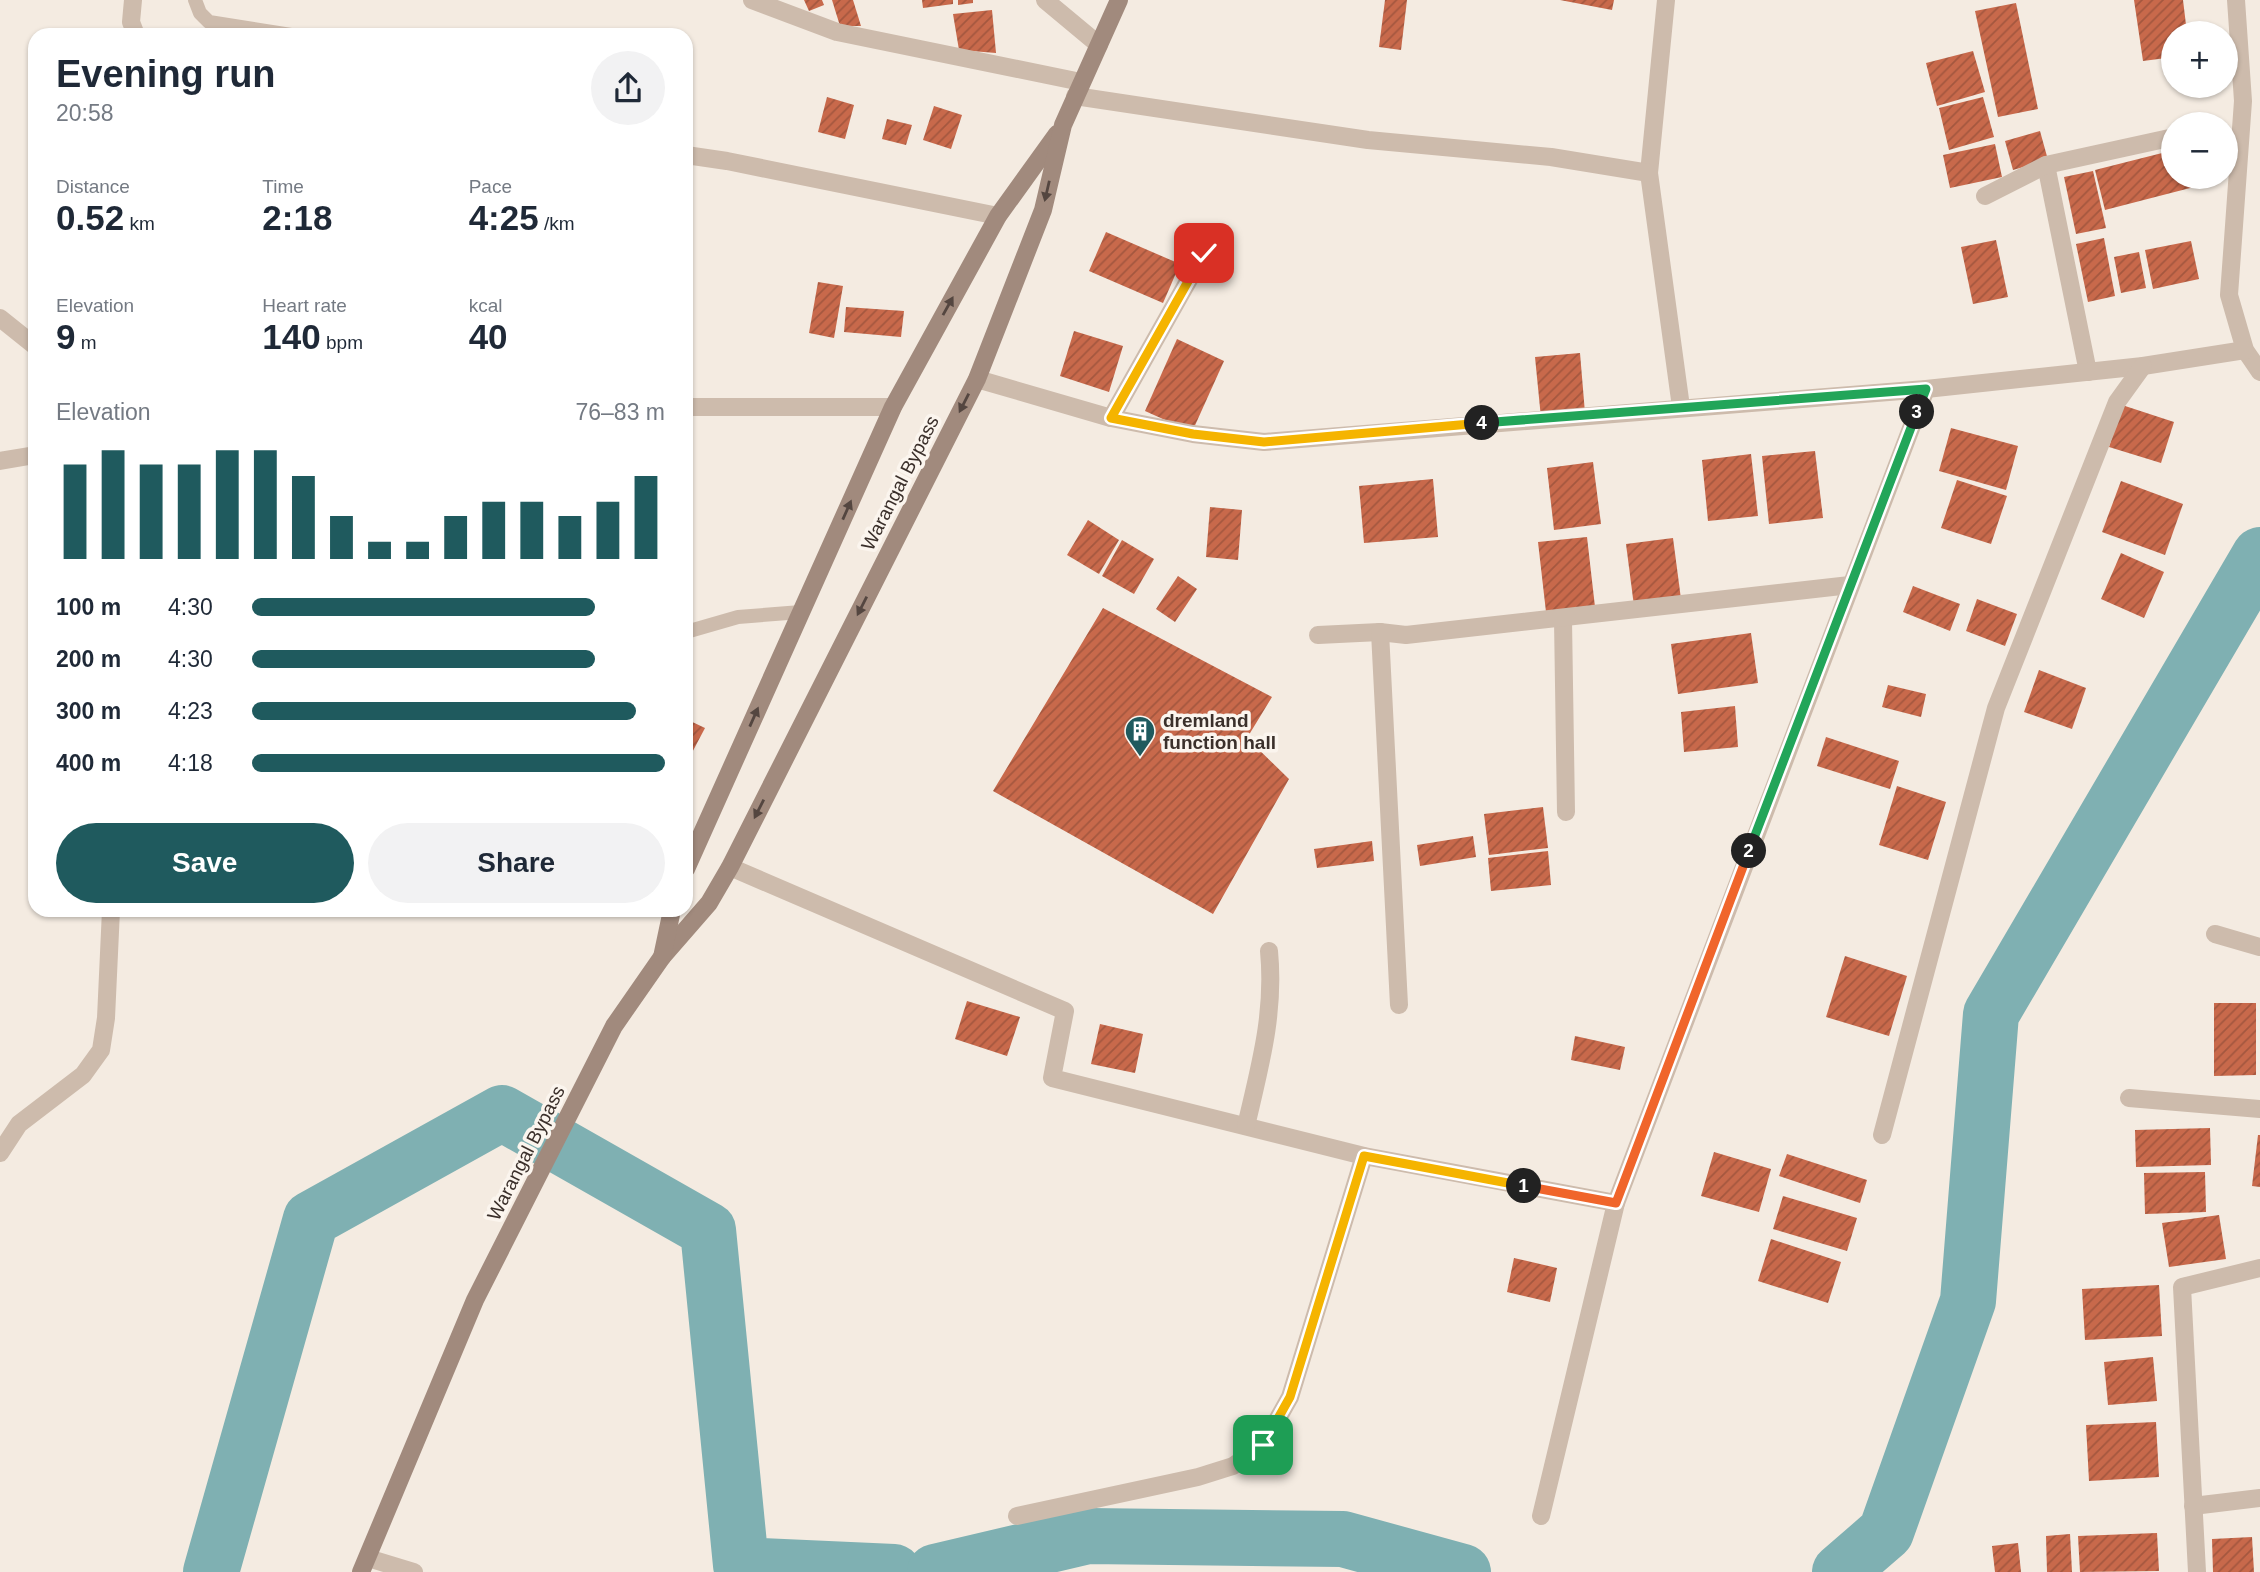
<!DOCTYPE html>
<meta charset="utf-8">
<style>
:root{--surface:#fff;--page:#f2f2f3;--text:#1f2937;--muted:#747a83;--accent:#1f5a5e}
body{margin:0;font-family:Arial,sans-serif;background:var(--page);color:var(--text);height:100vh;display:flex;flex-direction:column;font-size:26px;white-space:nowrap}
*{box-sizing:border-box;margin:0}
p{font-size:23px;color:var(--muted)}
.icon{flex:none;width:38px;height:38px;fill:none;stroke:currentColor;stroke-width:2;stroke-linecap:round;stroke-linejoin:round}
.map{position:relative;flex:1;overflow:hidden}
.details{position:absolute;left:28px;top:28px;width:665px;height:889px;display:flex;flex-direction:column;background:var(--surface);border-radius:21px;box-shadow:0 2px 5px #0004}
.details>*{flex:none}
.controls{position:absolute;left:2161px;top:21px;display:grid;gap:14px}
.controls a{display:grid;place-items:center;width:77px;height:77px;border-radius:50%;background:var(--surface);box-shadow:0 2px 5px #0004;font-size:35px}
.pin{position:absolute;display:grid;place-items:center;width:60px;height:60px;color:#fff;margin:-30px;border-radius:14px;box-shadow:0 4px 10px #0006}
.km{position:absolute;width:35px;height:35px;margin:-18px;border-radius:50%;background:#222;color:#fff;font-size:19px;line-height:35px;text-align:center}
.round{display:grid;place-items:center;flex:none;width:74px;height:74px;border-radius:37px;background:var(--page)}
.summary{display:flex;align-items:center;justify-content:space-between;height:119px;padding:0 28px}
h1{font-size:38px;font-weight:800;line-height:52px}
.figures{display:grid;grid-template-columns:repeat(3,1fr);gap:10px;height:119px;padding:7px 28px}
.figures div{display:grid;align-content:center}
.figures b{font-size:35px;font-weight:800}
.figures small{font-size:19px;font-weight:400}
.figures p{font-size:19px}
.chart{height:196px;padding:14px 28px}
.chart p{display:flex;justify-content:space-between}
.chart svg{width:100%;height:126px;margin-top:7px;stroke:var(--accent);stroke-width:6}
.action{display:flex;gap:14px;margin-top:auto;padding:14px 28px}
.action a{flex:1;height:80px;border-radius:42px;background:var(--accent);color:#fff;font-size:28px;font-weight:800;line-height:80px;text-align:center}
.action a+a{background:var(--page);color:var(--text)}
ul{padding:0 28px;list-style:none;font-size:23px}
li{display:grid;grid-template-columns:112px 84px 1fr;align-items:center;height:52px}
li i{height:18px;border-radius:9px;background:var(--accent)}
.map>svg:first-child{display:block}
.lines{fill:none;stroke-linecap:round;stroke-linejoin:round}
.river{stroke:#7fb0b2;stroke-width:56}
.building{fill:url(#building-hatch)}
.lane{stroke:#cdbbac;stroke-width:14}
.street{stroke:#cdbbac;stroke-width:18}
.secondary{stroke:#a18a7d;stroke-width:18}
.oneway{fill:#544640}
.split-1-casing{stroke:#fff;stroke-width:14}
.split-2-casing{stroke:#fff;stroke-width:14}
.split-3-casing{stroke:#fff;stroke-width:14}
.split-4-casing{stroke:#fff;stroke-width:14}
.split-5-casing{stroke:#fff;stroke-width:14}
.split-1{stroke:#f5b400;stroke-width:9}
.split-2{stroke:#f0652b;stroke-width:9}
.split-3{stroke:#22a559;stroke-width:9}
.split-4{stroke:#22a559;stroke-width:9}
.split-5{stroke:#f5b400;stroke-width:9}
.labels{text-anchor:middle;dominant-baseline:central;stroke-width:7;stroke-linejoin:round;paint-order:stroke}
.street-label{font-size:19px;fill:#3b302b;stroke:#fbf5ee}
.poi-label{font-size:19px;font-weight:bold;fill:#3b302b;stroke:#fbf5ee;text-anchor:start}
</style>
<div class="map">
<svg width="2260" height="1572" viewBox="0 0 2260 1572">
<defs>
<pattern id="building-hatch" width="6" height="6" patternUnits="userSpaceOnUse" patternTransform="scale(1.75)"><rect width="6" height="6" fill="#c8694b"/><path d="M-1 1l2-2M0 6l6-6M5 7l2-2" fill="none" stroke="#a4573f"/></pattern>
</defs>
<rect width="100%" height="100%" fill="#f4ebe1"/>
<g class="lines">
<g class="river">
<path d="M211,1572L311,1219L502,1113L708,1230L741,1565L894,1572"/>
<path d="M935,1572L1088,1536L1343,1539L1463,1572"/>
<path d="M1840,1572L1886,1532L1968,1301L1991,1014L2260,555"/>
</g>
</g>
<g class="building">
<path d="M804,0H822L824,5L809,11Z"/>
<path d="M832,0H853L861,26H840Z"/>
<path d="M922,0H953V4L923,8Z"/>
<path d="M958,0H973V3L958,5Z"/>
<path d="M1385,0H1407L1401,50L1379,47Z"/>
<path d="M1560,0H1614L1612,10Z"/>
<path d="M2134,0H2183L2187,33H2174V57L2143,61Z"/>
<path d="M2016,3L2038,109L1998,117L1975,11Z"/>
<path d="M992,10L996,53L959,50L953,14Z"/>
<path d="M1973,51L1985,92L1937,106L1926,63Z"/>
<path d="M827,97L854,105L845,139L818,132Z"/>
<path d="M1983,97L1994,137L1949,150L1939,108Z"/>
<path d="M934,106L962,115L951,149L923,140Z"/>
<path d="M887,119L912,125L906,145L882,139Z"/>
<path d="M2040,131L2048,160L2013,170L2005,141Z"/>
<path d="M1995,144L2002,177L1950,188L1943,155Z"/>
<path d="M2174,150V177H2191L2194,187L2105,210L2095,170Z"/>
<path d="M2093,171L2106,228L2076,234L2064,177Z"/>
<path d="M1106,232L1180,264L1163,303L1089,271Z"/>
<path d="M2104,238L2115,296L2088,302L2076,244Z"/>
<path d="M1996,240L2008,297L1973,304L1961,247Z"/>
<path d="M2191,241L2199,279L2153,289L2145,250Z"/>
<path d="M2139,252L2146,288L2121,293L2114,257Z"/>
<path d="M818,282L843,286L834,338L809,333Z"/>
<path d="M846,307L904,311L901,337L844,332Z"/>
<path d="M1074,331L1123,346L1109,392L1060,376Z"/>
<path d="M1177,339L1224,361L1192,432L1145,411Z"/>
<path d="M1580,353L1585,413L1541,418L1535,357Z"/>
<path d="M2122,405L2174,422L2161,463L2109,447Z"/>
<path d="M1951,428L2018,446L2006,490L1939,471Z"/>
<path d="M1815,451L1823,518L1769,524L1762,456Z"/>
<path d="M1751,454L1758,516L1708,521L1702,460Z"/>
<path d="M1593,462L1601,524L1554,530L1547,468Z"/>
<path d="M1433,479L1438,537L1364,543L1359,486Z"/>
<path d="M1957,480L2007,496L1991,544L1941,528Z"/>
<path d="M2121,481L2183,504L2165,555L2102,532Z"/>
<path d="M1210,507L1242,510L1238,560L1206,557Z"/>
<path d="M1088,520L1119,540L1099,574L1067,555Z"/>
<path d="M1587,537L1595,607L1546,612L1538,542Z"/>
<path d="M1673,538L1681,599L1634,606L1626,544Z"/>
<path d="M1122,540L1154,559L1134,594L1102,576Z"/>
<path d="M2121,553L2164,572L2144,618L2101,599Z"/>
<path d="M1178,576L1197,589L1175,622L1156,609Z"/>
<path d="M1913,586L1960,604L1950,631L1903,612Z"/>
<path d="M1977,599L2017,614L2005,646L1966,631Z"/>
<path d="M1103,608L1272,697L1247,738L1289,779L1213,914L993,791Z"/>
<path d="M1751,633L1758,683L1678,694L1671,644Z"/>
<path d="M2039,670L2086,688L2072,729L2024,712Z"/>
<path d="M1888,685L1926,694L1921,717L1882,707Z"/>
<path d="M1735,706L1738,747L1684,752L1681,712Z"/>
<path d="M686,719L705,728L686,764Z"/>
<path d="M1826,737L1899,761L1890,789L1817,766Z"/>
<path d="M1897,786L1946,802L1928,860L1879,845Z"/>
<path d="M1543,807L1548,848L1489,855L1484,814Z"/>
<path d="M1473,836L1476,857L1420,866L1417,845Z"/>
<path d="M1372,841L1374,861L1317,868L1314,849Z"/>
<path d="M1548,851L1551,885L1491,891L1488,858Z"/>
<path d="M1845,956L1907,976L1889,1036L1826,1017Z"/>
<path d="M967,1001L1020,1017L1007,1056L955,1039Z"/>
<path d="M2214,1003H2256V1075L2214,1076Z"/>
<path d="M1100,1024L1143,1034L1135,1073L1091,1064Z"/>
<path d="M1575,1036L1625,1047L1620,1070L1571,1060Z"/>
<path d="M2210,1128L2211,1165L2136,1167L2135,1130Z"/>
<path d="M2258,1135H2260V1187L2252,1186Z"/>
<path d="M1714,1152L1771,1169L1759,1212L1701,1196Z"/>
<path d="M1787,1154L1867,1180L1860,1203L1779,1176Z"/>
<path d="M2205,1172L2206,1212L2145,1214L2144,1173Z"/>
<path d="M1783,1196L1857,1218L1847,1251L1773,1229Z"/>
<path d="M2219,1215L2226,1259L2169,1267L2162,1223Z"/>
<path d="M1771,1239L1841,1262L1828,1303L1758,1281Z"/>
<path d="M1514,1258L1557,1268L1550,1302L1507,1292Z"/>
<path d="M2159,1285L2162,1336L2085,1340L2082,1289Z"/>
<path d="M2153,1357L2157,1401L2108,1405L2104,1362Z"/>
<path d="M2156,1422L2159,1477L2089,1481L2086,1425Z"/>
<path d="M2157,1533L2159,1571L2080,1572L2078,1536Z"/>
<path d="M2070,1534L2072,1572H2047L2046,1536Z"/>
<path d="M2252,1537L2254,1572H2213L2212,1539Z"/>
<path d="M2018,1543L2021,1572H1995L1992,1546Z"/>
</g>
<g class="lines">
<g class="lane">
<path d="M195,0L200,13L209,22L291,35"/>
<path d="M686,632L738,617L801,612"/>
</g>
<g class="street">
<path d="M133,0L131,22L136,35"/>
<path d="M752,0L837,32L1081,82"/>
<path d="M1045,0L1099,45"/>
<path d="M1666,0L1649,173L1681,407"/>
<path d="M2236,0L2243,101L2229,295L2245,350L2260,372"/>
<path d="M1075,96L1368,140L1551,157L1649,173"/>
<path d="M686,155L727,161L998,216"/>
<path d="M2046,165L2088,372"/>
<path d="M1985,196L2046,165L2174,137"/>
<path d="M0,318L35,346"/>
<path d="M977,379L1111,418L1193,434L1264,442L1926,389L2143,366L2245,350"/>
<path d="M686,407H893"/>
<path d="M1111,418L1204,253"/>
<path d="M0,461L35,455"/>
<path d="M1563,620L1566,812"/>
<path d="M1318,635L1380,632"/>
<path d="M730,867L1065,1011L1052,1078L1364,1156L1616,1203L1926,389"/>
<path d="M2215,934L2260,947"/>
<path d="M1399,1005L1380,632L1406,635L1850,585"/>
<path d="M2129,1098L2260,1109"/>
<path d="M1246,1126C1260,1066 1275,1013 1269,951"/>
<path d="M1882,1135L1996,708L2117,402L2143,366"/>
<path d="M0,1153L19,1124L83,1075L101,1050L106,1018L111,910"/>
<path d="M2193,1506L2260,1498"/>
<path d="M1017,1516L1198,1477L1233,1466L1263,1445L1290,1397L1364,1156"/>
<path d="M1541,1516L1616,1203"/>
<path d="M368,1558L414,1572"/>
<path d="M2197,1572L2182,1287L2260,1268"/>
</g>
<g class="secondary">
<path d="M686,869L893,407L998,216L1057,134"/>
<path d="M662,957L709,903L730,867L977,379L1043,210L1063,125L1119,0"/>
<path d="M361,1572L475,1300L614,1026L662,957L672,910"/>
</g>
</g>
<defs><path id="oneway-solid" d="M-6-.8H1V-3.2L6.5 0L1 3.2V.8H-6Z" transform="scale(1.75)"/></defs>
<g class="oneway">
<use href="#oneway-solid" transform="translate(1047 191) rotate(103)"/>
<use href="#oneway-solid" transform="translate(948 306) rotate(-61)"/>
<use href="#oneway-solid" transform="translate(964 403) rotate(117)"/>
<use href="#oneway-solid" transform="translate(847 510) rotate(-66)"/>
<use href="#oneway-solid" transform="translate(862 606) rotate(117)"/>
<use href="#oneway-solid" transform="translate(754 717) rotate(-66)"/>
<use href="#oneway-solid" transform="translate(759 809) rotate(117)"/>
</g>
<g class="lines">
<g class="split-1-casing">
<path id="split-1" d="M1263,1445L1290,1397L1364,1156L1524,1186"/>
</g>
<g class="split-2-casing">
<path id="split-2" d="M1524,1186L1616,1203L1749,851"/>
</g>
<g class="split-3-casing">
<path id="split-3" d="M1749,851L1917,412"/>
</g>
<g class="split-4-casing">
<path id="split-4" d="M1482,423L1926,389L1917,412"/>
</g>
<g class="split-5-casing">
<path id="split-5" d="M1204,253L1111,418L1193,434L1264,442L1482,423"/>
</g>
<use href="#split-1" class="split-1"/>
<use href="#split-2" class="split-2"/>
<use href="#split-3" class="split-3"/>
<use href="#split-4" class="split-4"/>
<use href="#split-5" class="split-5"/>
</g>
<defs>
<g id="building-pin" transform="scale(1.575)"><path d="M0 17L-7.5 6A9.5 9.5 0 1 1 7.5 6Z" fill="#1f5a5e" stroke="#fbf5ee"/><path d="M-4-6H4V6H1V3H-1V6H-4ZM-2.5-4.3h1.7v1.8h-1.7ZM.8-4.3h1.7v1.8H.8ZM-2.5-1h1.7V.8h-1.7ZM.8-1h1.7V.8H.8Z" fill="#fff"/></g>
</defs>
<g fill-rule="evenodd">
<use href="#building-pin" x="1140" y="731"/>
</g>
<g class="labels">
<g class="street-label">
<text transform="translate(900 483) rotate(-63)">Warangal Bypass</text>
<text transform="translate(526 1153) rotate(-63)">Warangal Bypass</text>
</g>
<g class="poi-label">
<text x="1163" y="720">dremland<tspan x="1163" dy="22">function hall</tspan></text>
</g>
</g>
</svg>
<div class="controls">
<a>+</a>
<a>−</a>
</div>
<div class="pin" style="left:1263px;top:1445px;background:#1e9e55"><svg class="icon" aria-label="arrive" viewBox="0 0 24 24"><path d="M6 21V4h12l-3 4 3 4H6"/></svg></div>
<div class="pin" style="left:1204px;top:253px;background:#d93025"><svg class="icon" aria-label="check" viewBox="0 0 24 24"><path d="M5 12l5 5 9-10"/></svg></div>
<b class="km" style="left:1524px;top:1186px">1</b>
<b class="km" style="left:1749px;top:851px">2</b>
<b class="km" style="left:1917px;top:412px">3</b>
<b class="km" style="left:1482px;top:423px">4</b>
<section class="details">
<div class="summary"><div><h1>Evening run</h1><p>20:58</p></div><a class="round"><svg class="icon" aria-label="share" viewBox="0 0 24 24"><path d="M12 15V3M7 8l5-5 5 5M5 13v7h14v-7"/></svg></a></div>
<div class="figures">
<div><p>Distance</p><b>0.52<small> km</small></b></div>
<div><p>Time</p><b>2:18</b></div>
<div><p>Pace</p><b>4:25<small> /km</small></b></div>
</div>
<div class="figures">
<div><p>Elevation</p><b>9<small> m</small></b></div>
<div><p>Heart rate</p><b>140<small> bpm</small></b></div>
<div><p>kcal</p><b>40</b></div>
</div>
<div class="chart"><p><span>Elevation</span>76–83 m</p>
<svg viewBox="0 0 160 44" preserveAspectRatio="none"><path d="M5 44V11M15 44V6M25 44V11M35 44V11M45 44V6M55 44V6M65 44V15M75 44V29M85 44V38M95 44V38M105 44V29M115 44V24M125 44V24M135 44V29M145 44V24M155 44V15"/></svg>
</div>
<ul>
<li><b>100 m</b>4:30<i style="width:83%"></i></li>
<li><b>200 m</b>4:30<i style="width:83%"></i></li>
<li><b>300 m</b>4:23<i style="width:93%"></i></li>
<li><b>400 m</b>4:18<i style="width:100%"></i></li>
</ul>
<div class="action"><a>Save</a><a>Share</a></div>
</section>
</div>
